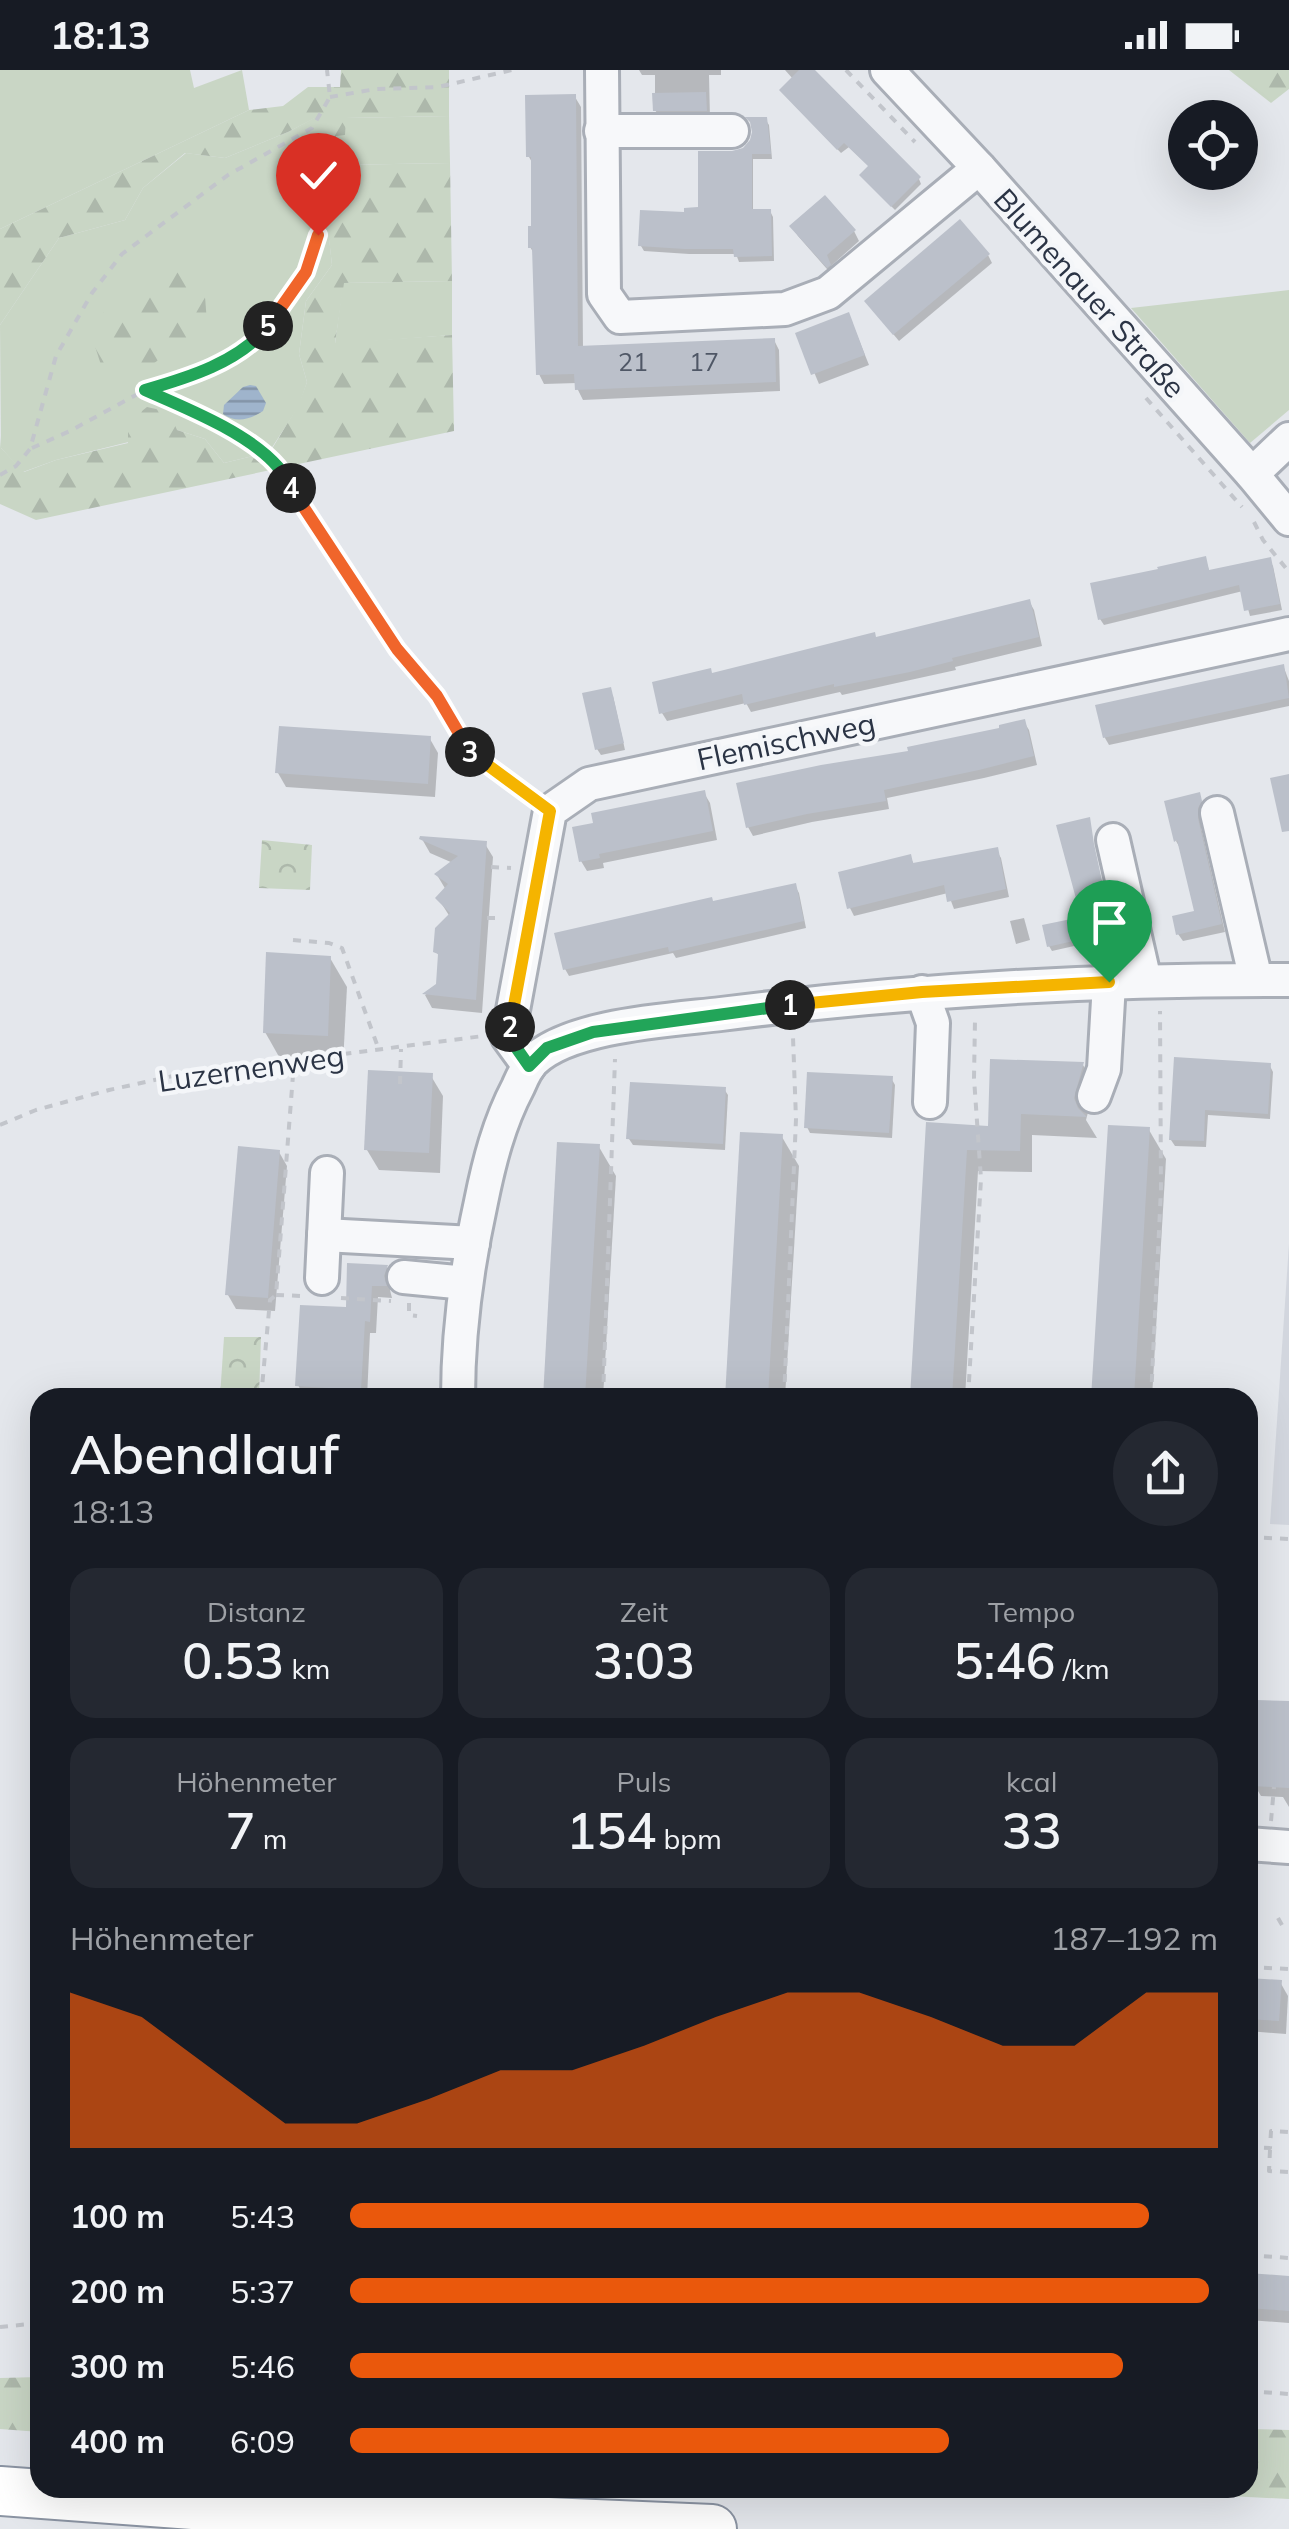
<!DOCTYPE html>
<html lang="de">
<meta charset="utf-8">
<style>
:root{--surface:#171b24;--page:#242831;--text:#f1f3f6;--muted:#9ea1a6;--accent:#ea580c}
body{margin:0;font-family:Mulish,sans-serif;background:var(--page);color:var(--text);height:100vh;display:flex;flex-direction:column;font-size:38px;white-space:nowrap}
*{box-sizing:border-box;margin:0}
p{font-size:32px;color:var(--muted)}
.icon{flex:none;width:55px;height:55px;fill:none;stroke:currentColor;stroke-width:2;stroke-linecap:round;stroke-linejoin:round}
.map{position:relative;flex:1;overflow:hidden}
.details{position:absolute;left:30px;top:1318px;width:1228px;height:1110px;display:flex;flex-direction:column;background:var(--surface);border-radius:30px;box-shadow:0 10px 40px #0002}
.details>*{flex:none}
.controls{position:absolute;left:1168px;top:30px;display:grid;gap:20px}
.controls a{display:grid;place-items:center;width:90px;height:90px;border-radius:50%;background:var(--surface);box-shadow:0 10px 40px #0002;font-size:50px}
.pin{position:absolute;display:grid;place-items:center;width:85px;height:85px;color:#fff;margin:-102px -42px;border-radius:50% 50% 50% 0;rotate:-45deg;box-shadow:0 0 10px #0007}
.pin .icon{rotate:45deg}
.km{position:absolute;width:50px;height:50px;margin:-25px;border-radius:50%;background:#222;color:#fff;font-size:28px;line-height:50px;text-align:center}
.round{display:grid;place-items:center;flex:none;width:105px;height:105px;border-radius:52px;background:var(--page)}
.overview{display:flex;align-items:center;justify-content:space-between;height:170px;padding:0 40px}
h1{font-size:55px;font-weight:600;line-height:75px}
.figures{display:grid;grid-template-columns:repeat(3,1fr);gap:15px;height:170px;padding:10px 40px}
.figures div{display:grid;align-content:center;border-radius:25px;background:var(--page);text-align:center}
.figures b{font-size:50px;font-weight:600}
.figures small{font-size:28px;font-weight:400}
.figures p{font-size:28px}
.chart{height:280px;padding:20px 40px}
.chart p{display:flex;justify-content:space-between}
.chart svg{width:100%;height:180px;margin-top:10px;fill:var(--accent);opacity:.7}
ul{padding:0 40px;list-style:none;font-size:32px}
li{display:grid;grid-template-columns:160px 120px 1fr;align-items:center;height:75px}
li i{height:25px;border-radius:12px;background:var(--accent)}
.status{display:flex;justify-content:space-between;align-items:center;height:70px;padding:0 50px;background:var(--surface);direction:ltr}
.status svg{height:28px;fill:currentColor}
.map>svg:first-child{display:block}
.built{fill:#d2d6de}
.green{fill:#c9d6c5}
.forest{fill:url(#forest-firs)}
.park{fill:url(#park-crowns)}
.water{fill:url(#water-rules)}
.shadow{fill:#0003}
.building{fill:#bbc0ca}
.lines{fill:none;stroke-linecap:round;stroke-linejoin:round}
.minor-casing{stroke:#a9aeb7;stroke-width:38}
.highway-casing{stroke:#8b94a3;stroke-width:52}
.path{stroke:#c2c5cb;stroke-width:4;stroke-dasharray:8 8;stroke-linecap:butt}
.minor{stroke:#f7f8fa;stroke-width:32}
.highway{stroke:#fff;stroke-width:48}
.split-1-casing{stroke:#fff;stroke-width:20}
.split-2-casing{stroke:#fff;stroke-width:20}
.split-3-casing{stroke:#fff;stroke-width:20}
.split-4-casing{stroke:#fff;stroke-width:20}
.split-5-casing{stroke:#fff;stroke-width:20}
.split-6-casing{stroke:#fff;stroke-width:20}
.split-1{stroke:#f5b400;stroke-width:12}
.split-2{stroke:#22a559;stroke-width:12}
.split-3{stroke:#f5b400;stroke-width:12}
.split-4{stroke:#f0652b;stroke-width:12}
.split-5{stroke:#22a559;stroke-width:12}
.split-6{stroke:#f0652b;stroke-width:12}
.labels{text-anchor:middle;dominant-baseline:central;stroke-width:9;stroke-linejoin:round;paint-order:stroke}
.number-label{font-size:25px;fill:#4f5766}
.street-label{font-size:30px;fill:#2b3445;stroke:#f4f6f9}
</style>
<div class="status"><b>18:13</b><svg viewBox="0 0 49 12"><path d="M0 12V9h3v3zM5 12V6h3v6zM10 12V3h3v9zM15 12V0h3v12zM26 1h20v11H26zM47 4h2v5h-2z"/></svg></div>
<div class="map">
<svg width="1289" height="2459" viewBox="0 0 1289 2459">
<defs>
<pattern id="forest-firs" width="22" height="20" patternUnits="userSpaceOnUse" patternTransform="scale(2.5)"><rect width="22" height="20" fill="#c9d6c5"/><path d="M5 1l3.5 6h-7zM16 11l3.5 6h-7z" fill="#adb8ab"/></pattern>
<pattern id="park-crowns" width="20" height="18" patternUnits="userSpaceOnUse" patternTransform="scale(2.5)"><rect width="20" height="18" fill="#c9d6c5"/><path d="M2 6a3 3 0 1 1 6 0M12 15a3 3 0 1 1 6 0" fill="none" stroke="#adb8ab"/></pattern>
<pattern id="water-rules" width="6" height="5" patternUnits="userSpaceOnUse" patternTransform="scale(2.5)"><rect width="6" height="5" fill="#9fb4cc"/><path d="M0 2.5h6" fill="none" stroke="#8293a7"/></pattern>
</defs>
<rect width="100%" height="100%" fill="#e4e7ec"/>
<path class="built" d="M1289,1174V1455L1270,1454Z"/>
<g class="green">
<path d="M0,0H190L194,18L242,0L249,40L0,159Z"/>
<path d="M449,46L450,93L337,95L336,65L345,48Z"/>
<path d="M316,47L332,195L306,231L299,284L307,312L299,336L269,382L224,393L205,369L177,360L56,390L23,402L1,378L0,255L59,168L125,150L143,118L186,83L225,88L288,62Z"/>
<path d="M452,211V265L335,274L343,213Z"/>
<path d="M1289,220V340L1250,373L1131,238Z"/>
</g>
<g class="forest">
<path d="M341,0H449V46L346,48L345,65L336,66L337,95L450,93L452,211L344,213L335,273L452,265L454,361L36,450L0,434V366L1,378L24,402L56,390L128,373V352L147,337L169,342L177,360L205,369L224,393L270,382L298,336L307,312L299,284L306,231L332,195L315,48L288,62L225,88L185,83L143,118L125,150L59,168L0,255V159L249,40L283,36L308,17H340Z"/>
<path d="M1229,0H1289V19L1271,33Z"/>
<path d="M170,198L204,213L207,253L153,294L102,298L91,264L107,237Z"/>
<path d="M40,2307V2362L0,2359V2308Z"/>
<path d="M1248,2359L1289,2360V2429L1074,2418H1248Z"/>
</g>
<g class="park">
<path d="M262,770L312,775L310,820L259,818Z"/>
<path d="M224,1267H261L259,1327H220Z"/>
</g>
<path class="water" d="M250,315L256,316L266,333L263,341C250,349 237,354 223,344L224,335L243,317Z"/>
<g class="shadow">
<path d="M639,0H721V5H709L710,48H660L655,40V5H642Z"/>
<path d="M785,0H812L919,109L921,114L895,140L865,110L870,97L849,77L841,83L785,25L793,9Z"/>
<path d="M575,27L581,37L583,279L774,270L779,280L780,321L583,330L578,320L577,313L544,314L539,304L535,185L530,177L534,158L533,94L529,87Z"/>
<path d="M765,49L769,55L772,89H753V142L770,141L773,147L774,191L739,192L736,184H689L644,181L641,176L687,145L701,140Z"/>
<path d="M792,156L854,161L859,171L831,196L834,207L798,166Z"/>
<path d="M988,185L992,193L899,271L872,239Z"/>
<path d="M853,255L869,295L819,314L798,264Z"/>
<path d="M1205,488L1210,503L1269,490L1273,496L1282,540L1250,546L1243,521L1104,555L1100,549Z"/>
<path d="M1029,531L1034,540L1042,576L955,597L956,600L842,625L840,622L751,642L746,633L667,651L662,643L877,570Z"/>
<path d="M1284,598L1289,611V636L1109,675L1105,668L1098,637Z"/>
<path d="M609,620L613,626L625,680L601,685L597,679Z"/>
<path d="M1024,652L1029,660L1037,695L984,708L887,728L889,739L812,752L753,766L748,757L911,683L1002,660Z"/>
<path d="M430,669L438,683L435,727L286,717L278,703Z"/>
<path d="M704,723L710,733L717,770L603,793L604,798L587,801L581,791Z"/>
<path d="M1199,725L1205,740L1201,747V757L1225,862L1183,871L1178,864L1197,843L1180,778L1176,771Z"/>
<path d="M1088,750L1114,867L1052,881L1049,876L1084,848Z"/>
<path d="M422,769L485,774L493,787L482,943L432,938L425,925L438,916L440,888L436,881L450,847L438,828L446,820L437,805L453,793L430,783Z"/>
<path d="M996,780L1001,788L1009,827L954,839L948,823L854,846L850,838L910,787L915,796Z"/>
<path d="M795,816L799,823L806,858L676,888L673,883L569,906L565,899L713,833Z"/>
<path d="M1024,848L1030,870L1016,874L1010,851Z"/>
<path d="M330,888L347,917L343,994L282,992L265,962Z"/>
<path d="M1176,989L1270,996L1273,1002L1270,1049L1208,1045L1206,1077L1175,1076L1171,1070Z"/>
<path d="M1083,995L1095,1016L1086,1050L1097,1068L1032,1065V1102L978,1101L965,1328H912L928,1055L990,1058Z"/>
<path d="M431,1006L443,1026L440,1103L379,1100L367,1080Z"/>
<path d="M891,1008L895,1015L892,1068L810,1063L807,1057Z"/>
<path d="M724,1019L728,1025L725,1080L633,1075L629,1069Z"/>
<path d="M1149,1060L1166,1089L1152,1328H1094Z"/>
<path d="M782,1067L799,1096L785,1328H728Z"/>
<path d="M599,1077L616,1106L603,1328H545Z"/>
<path d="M279,1082L287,1096L275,1241L236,1239L228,1225Z"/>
<path d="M387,1197L394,1209L390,1220L392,1228L378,1227L376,1263H370L367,1328H305L298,1315L348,1240Z"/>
<path d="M1289,1634V1737L1283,1727L1261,1726L1255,1716Z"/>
<path d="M1248,1910L1280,1912L1288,1926L1286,1964L1248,1961Z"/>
<path d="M1248,2206L1289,2209V2253L1248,2250Z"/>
</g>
<g class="building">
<path d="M799,0H815L921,107L891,137L859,105L868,96L844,73L837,80L779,20Z"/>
<path d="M706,22L707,41H653L652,23Z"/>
<path d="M576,24L578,276L775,268L776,312L575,320L574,304L536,305L532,178H528V156H531V87H526L525,25Z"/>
<path d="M745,47H767L771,84H752V139H771L772,186L734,187L733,179H685L638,176L640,140L684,142V138L698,137V81H732L743,78L750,70L752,62L750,52Z"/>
<path d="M825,125L856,160L827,185L831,195L827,198L789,156Z"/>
<path d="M960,149L990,184L893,265L864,231Z"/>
<path d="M849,242L865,285L811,305L795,263Z"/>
<path d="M1206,486L1209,500L1271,487L1280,534L1244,541L1239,515L1098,550L1090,513L1158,499L1157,497Z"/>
<path d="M1030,529L1039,567L952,588L953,591L910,602L834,617V614L744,635L742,624L659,644L652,612L711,598L712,603L875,562L876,567Z"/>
<path d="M1284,594L1289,628L1103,668L1095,635Z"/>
<path d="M611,617L624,673L595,680L582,623Z"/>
<path d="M1025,649L1034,686L979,700L884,720L886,731L807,744L746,758L736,713L821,695L908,681L907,677L999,658V655Z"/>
<path d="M279,656L431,666L428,714L275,703Z"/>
<path d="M1289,704V761L1282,762L1270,708Z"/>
<path d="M705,720L713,761L599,784L600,788L579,792L572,757L593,753L591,743Z"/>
<path d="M1200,722L1202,731L1198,738V748L1222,854L1176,865L1172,846L1194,841L1177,770L1174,772L1164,731Z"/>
<path d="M1090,747L1094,774L1113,862L1047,877L1042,855L1081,847L1056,755Z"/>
<path d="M420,766L487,771L476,930L422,924L436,914L438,884L433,882L435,858L450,843L435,828L448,814L434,804L458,786L419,769Z"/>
<path d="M998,777L1006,819L947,832L944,815L847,839L838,802L911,784L913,793Z"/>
<path d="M796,813L804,851L669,882L668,877L563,900L554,863L712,827L713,831Z"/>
<path d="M266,882L331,886L328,966L263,963Z"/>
<path d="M1174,987L1271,993L1268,1044L1205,1040L1204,1071L1169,1070Z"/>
<path d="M990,989L1084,992L1074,1028L1078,1038L1087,1047L1021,1044L1020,1081L967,1080L952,1328H910L926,1052L988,1056Z"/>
<path d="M368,1000L433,1003L429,1083L364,1080Z"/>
<path d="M807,1002L893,1006L889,1063L804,1058Z"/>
<path d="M630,1012L726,1017L723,1074L626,1069Z"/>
<path d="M1108,1055L1150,1057L1134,1328H1091Z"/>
<path d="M740,1062L783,1064L768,1328H725Z"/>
<path d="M557,1072L600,1074L585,1328H543Z"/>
<path d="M238,1076L280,1080L268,1228L225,1225Z"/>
<path d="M347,1193L388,1195L384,1206L387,1216H372L370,1252L365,1251L361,1320L295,1316L300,1235L346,1237Z"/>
<path d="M1257,1630L1289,1631V1718L1252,1716Z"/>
<path d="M1248,1908L1282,1910L1279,1951L1248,1949Z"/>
<path d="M1248,2203L1289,2206V2241L1248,2238Z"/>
</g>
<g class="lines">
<g class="minor-casing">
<g id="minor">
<path d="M602,0L604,224L620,247L785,239L828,223L979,98"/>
<path d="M887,0L979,98L1252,404L1289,449"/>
<path d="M601,61H732"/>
<path d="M1252,404L1289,369"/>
<path d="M1217,743L1256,910"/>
<path d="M1113,770L1145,911"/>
<path d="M922,922L933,953L930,1032"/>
<path d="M529,996L508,967L550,741L589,714L1289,564"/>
<path d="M1094,1026L1104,999L1109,913"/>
<path d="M324,1165L473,1173"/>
<path d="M404,1207L466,1213"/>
<path d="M322,1208L327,1103"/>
<path d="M458,1328C458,1262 467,1196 481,1132C489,1092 499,1053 518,1017C522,1008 526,998 533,991C570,955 670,950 721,944C910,920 1099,909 1289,910"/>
<path d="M1248,1774L1289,1777"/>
</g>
</g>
<g class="highway-casing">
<path id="highway" d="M0,2421L247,2439L712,2459"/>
</g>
<g class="path">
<path d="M846,0L915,72"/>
<path d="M330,27L376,19L438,17L512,0"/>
<path d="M145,320L192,341L244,369L278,397L365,534L397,579L437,626L470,682L530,726"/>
<path d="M1146,328L1242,437"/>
<path d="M32,378L70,361L145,320L199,304L261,264L306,202L318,165L312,58"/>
<path d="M0,405L16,396L30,379L56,286L92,223L122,184L228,105L312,58L330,27L327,0"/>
<path d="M1254,452L1263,470L1289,502"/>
<path d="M491,797L511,798"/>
<path d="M487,848H502"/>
<path d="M293,870L329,873L342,878L379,980"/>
<path d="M400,1014L401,979"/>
<path d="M0,1055L36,1040L109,1020L173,1006L483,966"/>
<path d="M276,1225L302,1226"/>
<path d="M341,1228L391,1231"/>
<path d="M409,1233V1245L417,1246"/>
<path d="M261,1328L270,1230L276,1225L294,992"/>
<path d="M603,1328L615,989"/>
<path d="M784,1328L796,1049L793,967"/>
<path d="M968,1328L981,1109L974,1008L975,950"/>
<path d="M1151,1328L1161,1119L1160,941"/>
<path d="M1248,1467L1289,1469"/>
<path d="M1271,1751L1274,1717"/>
<path d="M1278,1848L1282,1855H1289"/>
<path d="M1248,1897L1289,1899"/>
<path d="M1248,2077L1270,2078L1271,2061L1289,2062"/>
<path d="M1270,2080L1269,2101L1289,2102"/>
<path d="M1248,2185L1289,2188"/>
<path d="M0,2257L40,2253"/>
<path d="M1248,2321L1289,2324"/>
</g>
<use href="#minor" class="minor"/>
<use href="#highway" class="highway"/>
</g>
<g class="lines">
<g class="split-1-casing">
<path id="split-1" d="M790,935L922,922L1109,912"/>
</g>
<g class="split-2-casing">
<path id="split-2" d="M510,957L508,966L529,996L547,978L593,962L790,935"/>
</g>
<g class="split-3-casing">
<path id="split-3" d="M470,682L550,741L510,957"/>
</g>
<g class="split-4-casing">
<path id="split-4" d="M291,418L397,579L437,626L470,682"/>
</g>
<g class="split-5-casing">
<path id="split-5" d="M268,256C240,292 187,308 145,320C186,338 249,363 278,397C283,403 287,411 291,418"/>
</g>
<g class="split-6-casing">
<path id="split-6" d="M268,256L306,202L318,165"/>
</g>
<use href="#split-1" class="split-1"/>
<use href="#split-2" class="split-2"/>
<use href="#split-3" class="split-3"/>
<use href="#split-4" class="split-4"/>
<use href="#split-5" class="split-5"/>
<use href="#split-6" class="split-6"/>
</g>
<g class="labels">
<g class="number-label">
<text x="633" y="291">21</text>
<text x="704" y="291">17</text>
</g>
<g class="street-label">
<text transform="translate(1090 223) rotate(48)">Blumenauer Straße</text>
<text transform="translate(786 671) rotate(-12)">Flemischweg</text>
<text transform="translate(251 998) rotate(-8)">Luzernenweg</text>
</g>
</g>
</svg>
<div class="controls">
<a><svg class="icon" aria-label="locate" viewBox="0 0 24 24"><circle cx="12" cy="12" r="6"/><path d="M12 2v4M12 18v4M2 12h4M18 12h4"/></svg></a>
</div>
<div class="pin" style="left:1109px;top:912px;background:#1e9e55"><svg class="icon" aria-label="arrive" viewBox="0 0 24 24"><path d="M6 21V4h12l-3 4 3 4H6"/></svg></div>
<div class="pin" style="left:318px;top:165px;background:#d93025"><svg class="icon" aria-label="check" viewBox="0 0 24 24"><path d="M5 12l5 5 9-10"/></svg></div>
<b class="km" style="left:790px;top:935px">1</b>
<b class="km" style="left:510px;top:957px">2</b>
<b class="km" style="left:470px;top:682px">3</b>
<b class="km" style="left:291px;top:418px">4</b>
<b class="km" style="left:268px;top:256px">5</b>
<section class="details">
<div class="overview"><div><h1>Abendlauf</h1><p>18:13</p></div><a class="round"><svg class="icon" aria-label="share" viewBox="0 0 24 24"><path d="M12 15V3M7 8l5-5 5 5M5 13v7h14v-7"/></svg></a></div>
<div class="figures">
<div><p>Distanz</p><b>0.53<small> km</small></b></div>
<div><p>Zeit</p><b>3:03</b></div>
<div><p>Tempo</p><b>5:46<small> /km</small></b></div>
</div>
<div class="figures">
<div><p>Höhenmeter</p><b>7<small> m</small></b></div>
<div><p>Puls</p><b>154<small> bpm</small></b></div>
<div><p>kcal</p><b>33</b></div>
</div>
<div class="chart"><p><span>Höhenmeter</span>187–192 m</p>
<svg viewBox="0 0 160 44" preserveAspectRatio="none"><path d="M0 44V6L10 12L20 25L30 38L40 38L50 32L60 25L70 25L80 19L90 12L100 6L110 6L120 12L130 19L140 19L150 6L160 6V44z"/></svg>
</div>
<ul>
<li><b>100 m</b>5:43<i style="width:92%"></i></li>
<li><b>200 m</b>5:37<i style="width:99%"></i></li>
<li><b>300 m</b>5:46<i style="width:89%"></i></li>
<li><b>400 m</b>6:09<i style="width:69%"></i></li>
</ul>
</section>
</div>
